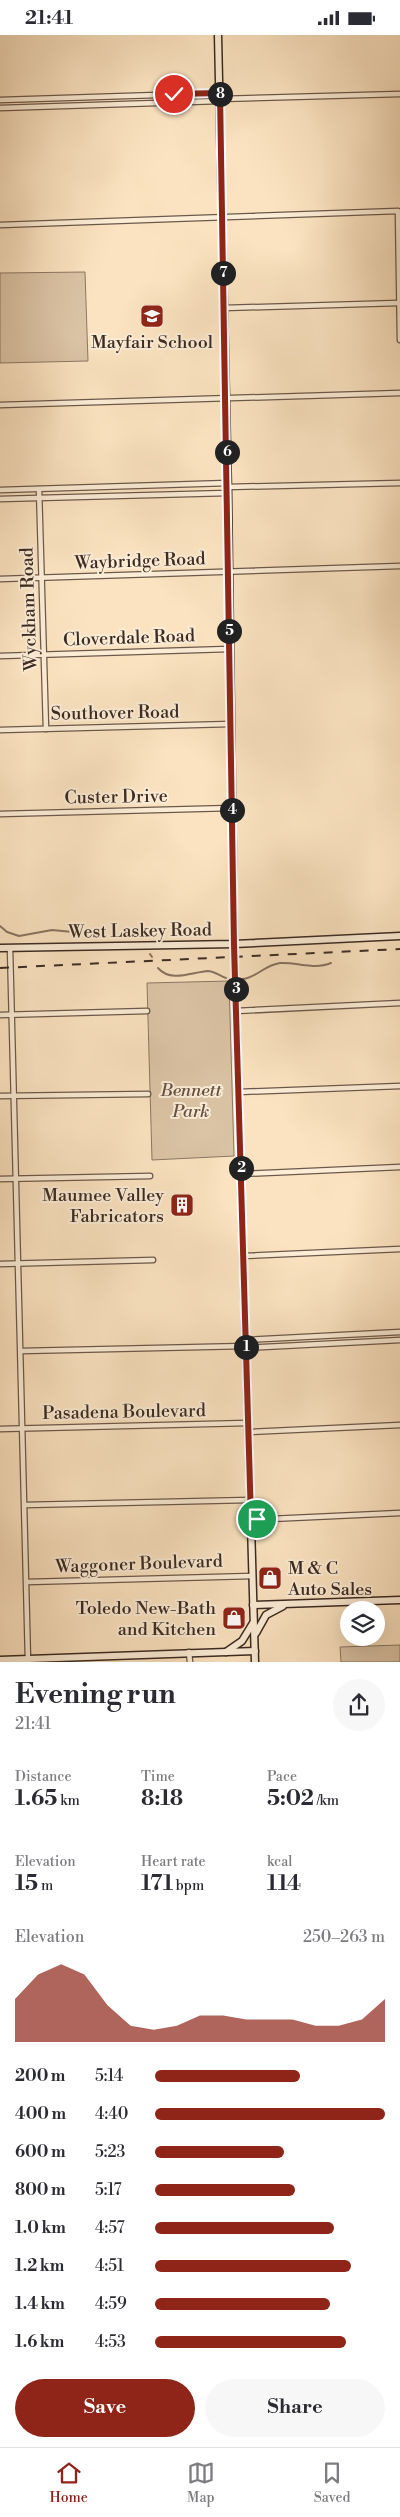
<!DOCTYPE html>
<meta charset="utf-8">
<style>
:root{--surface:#fff;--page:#f7f7f7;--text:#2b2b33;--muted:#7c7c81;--line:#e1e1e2;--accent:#8f2418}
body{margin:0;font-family:"Libre Bodoni",serif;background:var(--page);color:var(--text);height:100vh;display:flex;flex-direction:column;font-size:19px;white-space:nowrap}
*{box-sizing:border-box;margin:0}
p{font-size:16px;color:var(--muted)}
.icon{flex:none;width:28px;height:28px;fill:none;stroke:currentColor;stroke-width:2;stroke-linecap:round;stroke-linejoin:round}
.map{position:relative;height:1627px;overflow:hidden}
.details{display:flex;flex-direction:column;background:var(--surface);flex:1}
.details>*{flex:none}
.controls{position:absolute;left:340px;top:1566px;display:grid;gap:10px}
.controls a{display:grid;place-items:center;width:45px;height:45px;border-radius:50%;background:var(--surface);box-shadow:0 5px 20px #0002;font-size:25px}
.pin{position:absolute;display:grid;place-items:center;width:42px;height:42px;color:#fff;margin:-21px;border:2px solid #fff;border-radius:50%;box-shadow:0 1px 5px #0007}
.km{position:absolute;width:25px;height:25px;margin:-12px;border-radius:50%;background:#222;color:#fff;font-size:14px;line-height:25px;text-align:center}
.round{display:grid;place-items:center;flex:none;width:52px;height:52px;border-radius:26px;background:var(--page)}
.overview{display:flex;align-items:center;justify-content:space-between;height:85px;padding:0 15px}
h1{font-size:28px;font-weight:800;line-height:38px}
.figures{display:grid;grid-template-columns:repeat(3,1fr);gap:8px;height:85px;padding:5px 15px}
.figures div{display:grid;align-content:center}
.figures b{font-size:21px;font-weight:800}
.figures small{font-size:14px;font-weight:400}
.figures p{font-size:14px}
.chart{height:140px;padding:10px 15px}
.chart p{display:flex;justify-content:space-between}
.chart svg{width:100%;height:90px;margin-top:5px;fill:var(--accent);opacity:.7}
.primary-button{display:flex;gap:10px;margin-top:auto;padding:10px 15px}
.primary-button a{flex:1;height:58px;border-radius:30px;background:var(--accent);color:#fff;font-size:20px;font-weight:800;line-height:58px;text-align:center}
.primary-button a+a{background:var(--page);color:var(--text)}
ul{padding:0 15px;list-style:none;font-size:16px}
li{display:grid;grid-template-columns:80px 60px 1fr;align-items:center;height:38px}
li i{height:12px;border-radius:6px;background:var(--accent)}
.status{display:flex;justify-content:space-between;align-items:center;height:35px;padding:0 25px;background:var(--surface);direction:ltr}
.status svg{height:14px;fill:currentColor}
.dock{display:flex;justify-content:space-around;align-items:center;height:70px;border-top:1px solid var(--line);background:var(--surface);font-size:14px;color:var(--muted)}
.dock a{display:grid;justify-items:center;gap:2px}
.dock .on{color:var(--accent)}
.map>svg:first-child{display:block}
.green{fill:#dbc4a6;stroke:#8c7864}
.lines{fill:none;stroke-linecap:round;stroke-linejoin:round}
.stream{stroke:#887461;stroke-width:2}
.street-casing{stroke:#6c594a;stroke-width:7}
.secondary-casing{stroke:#3c2b23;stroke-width:9}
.street{stroke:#fcedd7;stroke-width:4.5}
.secondary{stroke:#fcedd7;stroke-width:6}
.rail{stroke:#3c2b23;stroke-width:2;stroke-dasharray:9 9;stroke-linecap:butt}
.route-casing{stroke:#fff;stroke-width:10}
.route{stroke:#8f2418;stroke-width:6}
.labels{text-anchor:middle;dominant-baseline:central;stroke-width:4;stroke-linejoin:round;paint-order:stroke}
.poi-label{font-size:18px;fill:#3c2b23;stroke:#fcedd7;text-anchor:end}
.street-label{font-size:18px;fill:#3c2b23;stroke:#fcedd7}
.park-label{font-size:18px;font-style:italic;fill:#645144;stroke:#fcedd7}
</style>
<div class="status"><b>21:41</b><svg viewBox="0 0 49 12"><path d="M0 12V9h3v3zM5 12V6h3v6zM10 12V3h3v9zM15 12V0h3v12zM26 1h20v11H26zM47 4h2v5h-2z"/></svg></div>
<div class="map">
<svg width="400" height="1627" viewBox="0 0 400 1627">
<rect width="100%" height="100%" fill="#fbe3c1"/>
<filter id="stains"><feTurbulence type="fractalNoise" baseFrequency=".004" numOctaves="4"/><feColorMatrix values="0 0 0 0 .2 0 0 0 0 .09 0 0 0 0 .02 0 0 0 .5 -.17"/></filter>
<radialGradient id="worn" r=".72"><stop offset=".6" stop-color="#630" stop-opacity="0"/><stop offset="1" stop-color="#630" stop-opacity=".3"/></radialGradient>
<g class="green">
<path d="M85,237L88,326L0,328V238Z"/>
<path d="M229,946L234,1121L152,1125L147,948Z"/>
<path d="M400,1610V1627H341L340,1612Z"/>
</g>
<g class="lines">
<g class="stream">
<path d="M0,891L7,897L19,901L52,895L104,900"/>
<path d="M150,919L152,922"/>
<path d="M158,933C171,948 192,937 208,936C214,936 220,941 226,943"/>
<path d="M243,944C257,942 265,930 280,928C297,927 315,935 331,928"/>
</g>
<g class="street-casing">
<g id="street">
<path d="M220,64L400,59"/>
<path d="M0,65L220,58"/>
<path d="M0,73L220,66"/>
<path d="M0,190L398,176L400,305"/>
<path d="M224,273L399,268"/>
<path d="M0,370L400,358"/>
<path d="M228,452L400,448"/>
<path d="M39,454L46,694"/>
<path d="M0,455L228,448"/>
<path d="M0,464L228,458"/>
<path d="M0,544L400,531"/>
<path d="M0,621L229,614"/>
<path d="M0,695L231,689"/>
<path d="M0,779L232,773"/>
<path d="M10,913L28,1626"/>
<path d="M236,976L400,968"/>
<path d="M0,980L147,976"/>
<path d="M239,1057L400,1051"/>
<path d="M0,1061L148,1059"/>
<path d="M241,1139L400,1132"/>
<path d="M0,1144L150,1141"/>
<path d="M243,1221L400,1214"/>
<path d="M0,1229L153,1225"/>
<path d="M246,1305L400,1297"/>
<path d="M246,1313L400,1305"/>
<path d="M21,1316L246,1311"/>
<path d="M0,1394L248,1388"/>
<path d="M248,1397L400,1390"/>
<path d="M25,1470L250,1465"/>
<path d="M251,1485L400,1478"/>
<path d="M27,1547L252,1541"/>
<path d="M189,1617L190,1627"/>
</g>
</g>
<g class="secondary-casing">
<g id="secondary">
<path d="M218,0L228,458L234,909L255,1627"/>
<path d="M0,913L234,909L400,901"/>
<path d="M253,1570L400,1565"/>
<path d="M256,1598L266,1580L283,1571"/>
<path d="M226,1617L242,1606L253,1588"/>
<path d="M0,1625L255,1616"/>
</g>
</g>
<use href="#street" class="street"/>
<use href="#secondary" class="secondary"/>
<path class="rail" d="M0,933L400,914"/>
</g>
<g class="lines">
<g class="route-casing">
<path id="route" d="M174,59L220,58L234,910L251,1485L257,1484"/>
</g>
<use href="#route" class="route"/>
</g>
<defs>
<g id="school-square" transform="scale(1.25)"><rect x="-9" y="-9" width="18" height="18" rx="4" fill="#8f2418" stroke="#fcedd7"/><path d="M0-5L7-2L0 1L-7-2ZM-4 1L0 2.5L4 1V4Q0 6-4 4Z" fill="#fff"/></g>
<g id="building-square" transform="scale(1.25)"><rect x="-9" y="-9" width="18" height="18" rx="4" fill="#8f2418" stroke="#fcedd7"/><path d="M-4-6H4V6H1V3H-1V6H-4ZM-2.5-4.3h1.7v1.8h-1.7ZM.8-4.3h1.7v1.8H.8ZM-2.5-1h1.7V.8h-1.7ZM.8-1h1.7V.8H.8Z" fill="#fff"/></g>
<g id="shop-square" transform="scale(1.25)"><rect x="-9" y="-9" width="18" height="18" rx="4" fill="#8f2418" stroke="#fcedd7"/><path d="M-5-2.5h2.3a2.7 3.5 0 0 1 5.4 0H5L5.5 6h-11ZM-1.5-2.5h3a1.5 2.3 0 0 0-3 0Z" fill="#fff"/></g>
</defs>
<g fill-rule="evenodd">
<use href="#school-square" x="152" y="281"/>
<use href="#building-square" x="182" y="1170"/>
<use href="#shop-square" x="270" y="1543"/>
<use href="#shop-square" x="234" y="1583"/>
</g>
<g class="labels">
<g class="poi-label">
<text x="152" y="307" text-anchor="middle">Mayfair School</text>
<text x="164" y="1160">Maumee Valley<tspan x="164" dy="21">Fabricators</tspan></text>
<text x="288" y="1533" text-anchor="start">M &amp; C<tspan x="288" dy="21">Auto Sales</tspan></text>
<text x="216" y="1573">Toledo New-Bath<tspan x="216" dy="21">and Kitchen</tspan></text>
</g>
<g class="street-label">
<text transform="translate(140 526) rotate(-2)">Waybridge Road</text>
<text transform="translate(29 574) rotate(-92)">Wyckham Road</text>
<text transform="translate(129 603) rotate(-2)">Cloverdale Road</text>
<text transform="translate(115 678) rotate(-1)">Southover Road</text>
<text transform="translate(116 762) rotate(-1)">Custer Drive</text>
<text transform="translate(140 896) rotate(-1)">West Laskey Road</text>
<text transform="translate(124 1377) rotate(-1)">Pasadena Boulevard</text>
<text transform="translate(139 1529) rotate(-2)">Waggoner Boulevard</text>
</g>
<g class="park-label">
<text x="191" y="1055">Bennett<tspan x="191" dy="21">Park</tspan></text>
</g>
</g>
<rect width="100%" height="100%" filter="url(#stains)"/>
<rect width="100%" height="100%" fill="url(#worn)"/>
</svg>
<div class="controls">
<a><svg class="icon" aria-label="layers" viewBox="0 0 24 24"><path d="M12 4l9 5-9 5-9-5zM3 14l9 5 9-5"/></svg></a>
</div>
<div class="pin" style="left:257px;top:1484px;background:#1e9e55"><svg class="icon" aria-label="arrive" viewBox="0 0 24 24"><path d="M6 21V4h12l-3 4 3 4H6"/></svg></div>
<div class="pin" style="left:174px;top:59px;background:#d93025"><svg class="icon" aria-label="check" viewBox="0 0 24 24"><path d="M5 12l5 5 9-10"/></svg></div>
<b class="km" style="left:246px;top:1312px">1</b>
<b class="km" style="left:241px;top:1133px">2</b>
<b class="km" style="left:236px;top:954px">3</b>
<b class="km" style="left:232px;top:775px">4</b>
<b class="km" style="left:229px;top:596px">5</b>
<b class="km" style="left:227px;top:417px">6</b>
<b class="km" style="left:223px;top:238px">7</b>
<b class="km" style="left:220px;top:59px">8</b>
</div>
<section class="details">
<div class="overview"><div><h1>Evening run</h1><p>21:41</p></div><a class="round"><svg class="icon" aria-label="share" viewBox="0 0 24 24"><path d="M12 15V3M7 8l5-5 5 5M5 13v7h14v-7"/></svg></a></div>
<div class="figures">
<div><p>Distance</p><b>1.65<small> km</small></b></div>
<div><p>Time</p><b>8:18</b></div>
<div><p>Pace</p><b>5:02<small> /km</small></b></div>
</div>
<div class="figures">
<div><p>Elevation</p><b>15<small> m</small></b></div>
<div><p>Heart rate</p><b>171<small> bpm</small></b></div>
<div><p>kcal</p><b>114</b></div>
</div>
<div class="chart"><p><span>Elevation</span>250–263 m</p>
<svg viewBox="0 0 160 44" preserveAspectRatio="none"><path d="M0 44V23L10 11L20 6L30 11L40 26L50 36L60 38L70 36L80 31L90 31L100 33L110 33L120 33L130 36L140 36L150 33L160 23V44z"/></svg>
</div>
<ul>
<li><b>200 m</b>5:14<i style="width:63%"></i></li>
<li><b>400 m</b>4:40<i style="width:100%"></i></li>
<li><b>600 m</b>5:23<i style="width:56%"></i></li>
<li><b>800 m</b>5:17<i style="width:61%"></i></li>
<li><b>1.0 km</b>4:57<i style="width:78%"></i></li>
<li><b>1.2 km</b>4:51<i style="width:85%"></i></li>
<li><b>1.4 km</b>4:59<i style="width:76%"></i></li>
<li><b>1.6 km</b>4:53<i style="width:83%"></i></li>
</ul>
<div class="primary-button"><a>Save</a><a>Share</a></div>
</section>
<nav class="dock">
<a class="on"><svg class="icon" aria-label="home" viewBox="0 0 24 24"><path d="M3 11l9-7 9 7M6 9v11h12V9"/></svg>Home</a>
<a><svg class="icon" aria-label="map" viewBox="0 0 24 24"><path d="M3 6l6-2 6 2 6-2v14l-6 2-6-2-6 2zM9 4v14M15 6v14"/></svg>Map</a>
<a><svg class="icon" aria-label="saved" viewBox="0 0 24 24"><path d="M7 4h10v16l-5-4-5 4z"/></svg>Saved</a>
</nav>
